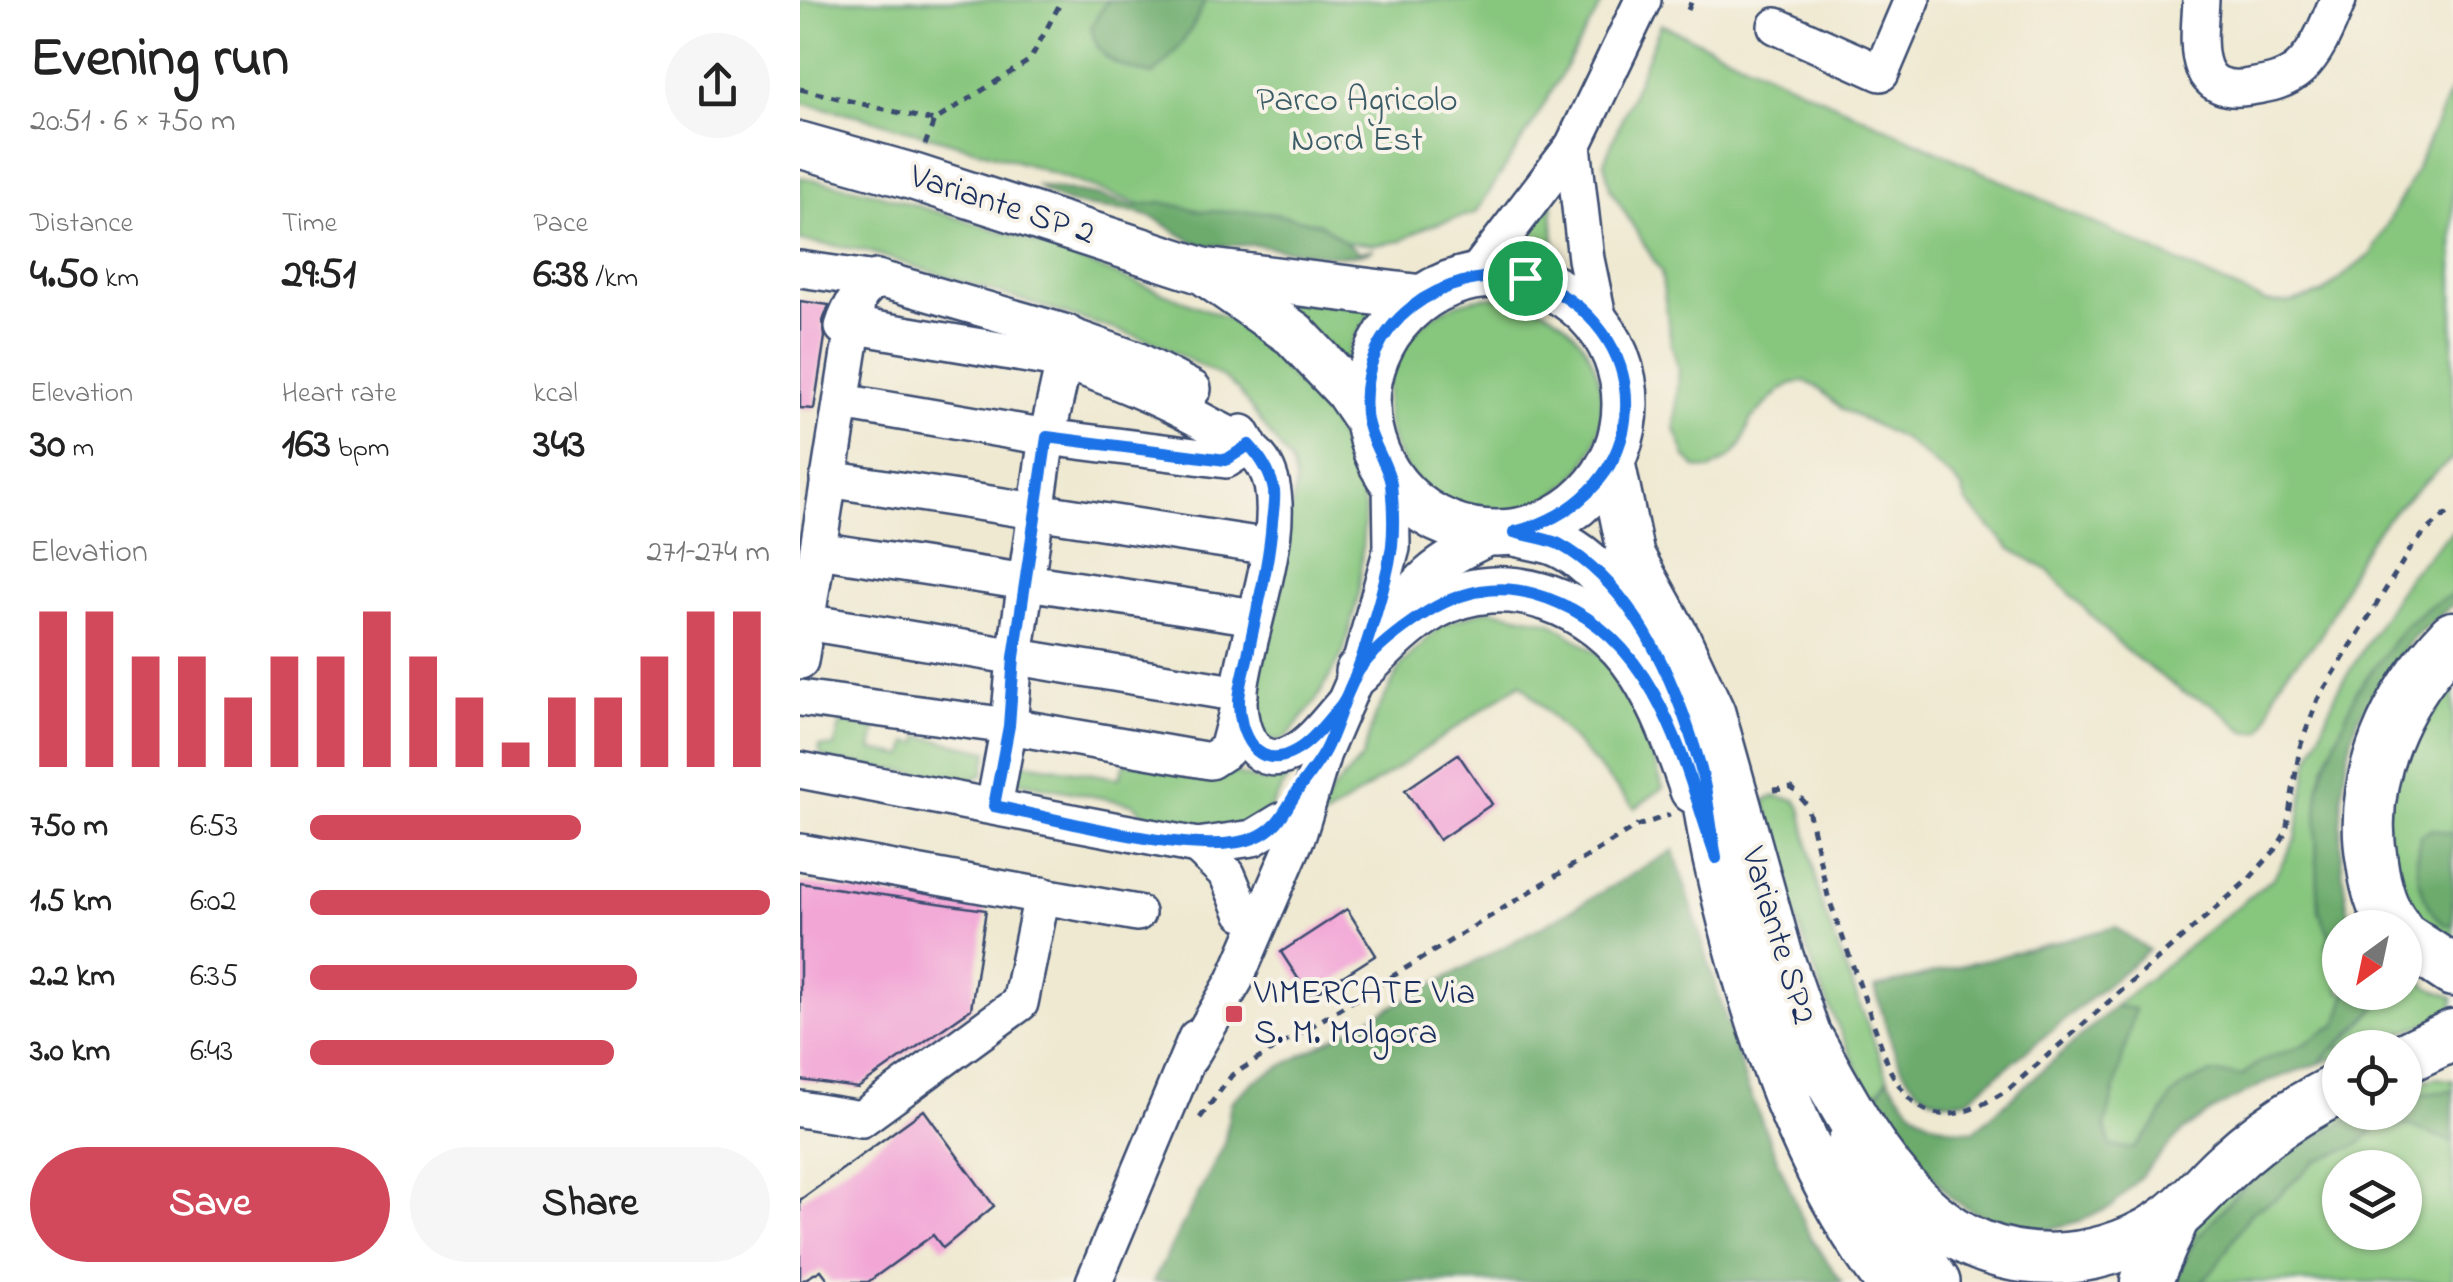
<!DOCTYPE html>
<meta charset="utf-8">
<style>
:root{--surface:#fff;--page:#f6f6f6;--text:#222;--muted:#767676;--accent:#d1495b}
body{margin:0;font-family:"Indie Flower",sans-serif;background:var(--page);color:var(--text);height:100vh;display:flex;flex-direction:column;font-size:38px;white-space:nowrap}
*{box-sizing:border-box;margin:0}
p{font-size:32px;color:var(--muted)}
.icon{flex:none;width:55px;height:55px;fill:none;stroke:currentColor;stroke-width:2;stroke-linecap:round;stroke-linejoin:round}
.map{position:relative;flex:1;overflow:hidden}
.sheet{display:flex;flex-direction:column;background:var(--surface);width:800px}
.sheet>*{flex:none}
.needle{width:65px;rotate:213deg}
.fabs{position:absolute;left:1522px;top:910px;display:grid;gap:20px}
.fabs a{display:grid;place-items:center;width:100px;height:100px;border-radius:50%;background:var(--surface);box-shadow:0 2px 8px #0004;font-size:50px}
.pin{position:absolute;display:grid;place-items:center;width:85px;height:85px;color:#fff;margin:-42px;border:5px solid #fff;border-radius:50%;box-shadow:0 2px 10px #0007}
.round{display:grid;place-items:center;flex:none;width:105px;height:105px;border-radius:52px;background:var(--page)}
.head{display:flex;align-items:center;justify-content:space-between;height:170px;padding:0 30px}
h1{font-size:55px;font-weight:700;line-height:75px}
.figures{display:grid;grid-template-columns:repeat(3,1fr);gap:15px;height:170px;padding:10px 30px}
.figures div{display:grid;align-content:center}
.figures b{font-size:42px;font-weight:700}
.figures small{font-size:28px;font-weight:400}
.figures p{font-size:28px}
.chart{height:280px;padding:20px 30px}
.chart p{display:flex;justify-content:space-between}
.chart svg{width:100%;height:180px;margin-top:10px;stroke:var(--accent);stroke-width:6}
.button{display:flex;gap:20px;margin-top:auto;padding:20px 30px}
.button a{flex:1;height:115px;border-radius:60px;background:var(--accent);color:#fff;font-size:40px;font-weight:700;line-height:115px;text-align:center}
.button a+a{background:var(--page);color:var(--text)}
ul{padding:0 30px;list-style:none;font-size:32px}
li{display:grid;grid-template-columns:160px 120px 1fr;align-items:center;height:75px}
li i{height:25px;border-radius:12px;background:var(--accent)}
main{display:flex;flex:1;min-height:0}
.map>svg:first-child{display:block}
.green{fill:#86c67d;stroke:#507a6e;stroke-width:2.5;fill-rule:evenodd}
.forest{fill:#6cab6c;stroke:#446d65;stroke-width:2.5}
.building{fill:#f2a6d6}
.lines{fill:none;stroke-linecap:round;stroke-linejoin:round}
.minor-casing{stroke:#3b4b6f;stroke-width:40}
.major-casing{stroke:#3b4b6f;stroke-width:50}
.highway-casing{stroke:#3b4b6f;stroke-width:55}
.path{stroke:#3b4b6f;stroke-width:5;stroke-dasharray:8 8;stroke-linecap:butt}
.minor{stroke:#fff;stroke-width:35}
.major{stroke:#fff;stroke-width:45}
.highway{stroke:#fff;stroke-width:50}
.route-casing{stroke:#fff;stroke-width:20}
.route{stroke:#1a73e8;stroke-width:12}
.poi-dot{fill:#d1495b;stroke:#f7f3e8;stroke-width:4}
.labels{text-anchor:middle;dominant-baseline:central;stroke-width:8;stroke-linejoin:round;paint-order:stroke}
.park-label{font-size:35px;fill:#3b5c67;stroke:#f7f3e8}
.street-label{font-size:35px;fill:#1b2f5e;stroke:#f7f3e8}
.poi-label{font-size:35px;fill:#1b2f5e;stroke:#f7f3e8;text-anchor:start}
</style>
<main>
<section class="sheet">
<div class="head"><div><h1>Evening run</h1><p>20:51 · 6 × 750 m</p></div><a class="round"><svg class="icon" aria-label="share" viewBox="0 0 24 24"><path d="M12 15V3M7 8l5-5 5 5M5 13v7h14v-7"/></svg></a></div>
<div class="figures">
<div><p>Distance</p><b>4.50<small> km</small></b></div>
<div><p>Time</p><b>29:51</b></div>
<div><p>Pace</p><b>6:38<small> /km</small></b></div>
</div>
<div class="figures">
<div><p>Elevation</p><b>30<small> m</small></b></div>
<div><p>Heart rate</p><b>163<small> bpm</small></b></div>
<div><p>kcal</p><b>343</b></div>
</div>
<div class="chart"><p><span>Elevation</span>271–274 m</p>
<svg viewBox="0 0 160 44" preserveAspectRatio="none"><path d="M5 44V6M15 44V6M25 44V17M35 44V17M45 44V27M55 44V17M65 44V17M75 44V6M85 44V17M95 44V27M105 44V38M115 44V27M125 44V27M135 44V17M145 44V6M155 44V6"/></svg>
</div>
<ul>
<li><b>750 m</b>6:53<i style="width:59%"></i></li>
<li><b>1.5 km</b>6:02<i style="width:100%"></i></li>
<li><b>2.2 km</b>6:35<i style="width:71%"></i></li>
<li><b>3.0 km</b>6:43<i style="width:66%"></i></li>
</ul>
<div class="button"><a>Save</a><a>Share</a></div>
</section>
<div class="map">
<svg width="1653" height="1282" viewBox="0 0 1653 1282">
<rect width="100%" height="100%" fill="#f7f3e8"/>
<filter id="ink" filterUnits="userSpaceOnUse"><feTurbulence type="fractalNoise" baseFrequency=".01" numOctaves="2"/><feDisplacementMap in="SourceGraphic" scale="20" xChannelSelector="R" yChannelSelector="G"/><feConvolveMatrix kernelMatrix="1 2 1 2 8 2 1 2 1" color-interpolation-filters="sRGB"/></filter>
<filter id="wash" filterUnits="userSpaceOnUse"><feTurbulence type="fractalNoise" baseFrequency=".0048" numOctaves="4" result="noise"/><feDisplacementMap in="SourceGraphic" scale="40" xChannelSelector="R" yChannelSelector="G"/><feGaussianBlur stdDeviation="2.25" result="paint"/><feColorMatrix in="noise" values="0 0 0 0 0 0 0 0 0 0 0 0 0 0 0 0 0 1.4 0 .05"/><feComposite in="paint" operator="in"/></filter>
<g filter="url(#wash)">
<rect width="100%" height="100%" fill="#efe9d1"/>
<g class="green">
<path d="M0,0H804L734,122L676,213L626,227L601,241L575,245L429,230L348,207L226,164L60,116L0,103Z"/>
<path d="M861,24L1465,302L1488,303L1521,294L1571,254L1610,182L1653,86V458C1615,491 1577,520 1554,566C1542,590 1534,614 1520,636C1509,652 1494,662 1483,677C1469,696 1473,719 1460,732H1446L1411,703L1384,693L1324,649L1247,570L1211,549L1167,503L1162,489L1153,479L1105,440L1042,409L1017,387L1004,381L991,384L980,391L951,419L942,444L932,456L910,470L896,468L886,457L875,429L879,370L871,343L861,272L810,188L804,162Z"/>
<path d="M0,177L65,190L217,236L443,324L532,422L550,459L565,509L559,593L543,653L515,702L487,737L479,741L464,739L453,700L496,484L491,463L437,389L422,377L354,342L63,250L0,241Z"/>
<path d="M752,201L754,242L764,271L710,253Z"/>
<circle cx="694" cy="405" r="108"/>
<path d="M478,298L570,307L571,315L553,340L545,365Z"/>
<path d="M1653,530V594L1629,607L1595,639L1524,768L1516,835L1519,910L1530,936L1536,966L1540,971V992L1547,993L1537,1025C1524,1030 1519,1035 1508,1042C1483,1057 1466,1052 1442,1077L1412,1073L1385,1085L1372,1096L1356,1124L1335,1149L1311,1146L1305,1127L1334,1010L1315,1006L1474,877L1496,838L1509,761L1536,693L1607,578Z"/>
<path d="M688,609L751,622L806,659L839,715L863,788L835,808L721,683L517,823L530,793L562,758L575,716L602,664L641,625Z"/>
<path d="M1653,659V953L1605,914L1583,814L1626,696Z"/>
<path d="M41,722L76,729L72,750L105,756L108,742L119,743L120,736L188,751L183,775L167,780L33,761L21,756L19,746L34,747Z"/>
<path d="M207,760L319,778L325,763L422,769L463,782L477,779L497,763L464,819L411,831L347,817L333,804L214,781Z"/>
<path d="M975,796L995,800L1001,808L1021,904L1088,1078L1072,1102L1021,988L993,911L964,801Z"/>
<path d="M1605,970L1630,988L1653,997V1014L1563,1047L1540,1048V1056L1518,1064C1538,1044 1573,1018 1583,993L1605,992Z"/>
<path d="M1637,1078L1653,1080V1282H1359L1435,1170L1540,1112H1605V1084ZM1540,1168H1605V1232H1540Z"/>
</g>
<g class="forest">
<path d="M308,0H405C393,31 377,52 353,75C320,66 297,63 291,26Z"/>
<path d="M238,186L296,195L335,206L361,202L401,211L467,212L521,224L559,252L574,249C549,265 484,248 454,245C437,244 416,249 400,244C384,240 369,225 353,218C316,203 268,215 238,186Z"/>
<path d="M1653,594V605L1613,638L1558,718C1536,780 1536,862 1552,927L1540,928V971L1526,947L1530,936L1519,911L1516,835L1519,785L1524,768L1556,692L1595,639L1605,626L1629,607Z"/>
<path d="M1632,829L1653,834V924L1645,925C1621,905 1611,865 1621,835Z"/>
<path d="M874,850L947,1086L1010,1237L1042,1282H353L424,1145L431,1102L454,1081L748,923Z"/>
<path d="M1315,927L1349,950L1168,1099C1101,1116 1090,1035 1075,988Z"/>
<path d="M1547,993H1583L1578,1006L1567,1017L1518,1064L1469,1081L1410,1112L1383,1131L1313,1206L1280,1221L1242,1231L1218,1229L1191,1221L1152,1199L1072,1102L1088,1078C1112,1115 1128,1128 1174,1131L1315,1006L1335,1009L1305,1127L1311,1146L1334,1149L1356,1124L1372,1096L1385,1085L1412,1073L1442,1076C1466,1052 1483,1057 1508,1042C1519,1035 1524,1030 1537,1025Z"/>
<path d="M1653,1091V1142L1610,1126L1597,1125L1575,1129L1558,1145L1516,1161L1474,1200L1452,1211L1413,1271L1401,1282H1375L1393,1243L1437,1193L1481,1155L1561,1113L1605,1112V1096Z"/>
</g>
<g id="blocks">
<g class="building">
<path d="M0,301L29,305L23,321L25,337L14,409L0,408Z"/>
<path d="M658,754L692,804L639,840L605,790Z"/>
<path d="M0,883L186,910L171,1009L58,1088L0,1080Z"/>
<path d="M547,909L576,955L510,997L481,952Z"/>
<path d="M124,1110L194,1206L143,1248L133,1235L68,1282H30L21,1270L0,1282V1200Z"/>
</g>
</g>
</g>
<g filter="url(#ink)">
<use href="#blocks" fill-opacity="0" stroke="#3b4b6f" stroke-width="2.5"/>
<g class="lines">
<g class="minor-casing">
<g id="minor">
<path d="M1401,0C1399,41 1389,97 1450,87C1469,84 1486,81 1500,68C1519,50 1528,23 1538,0"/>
<path d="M976,26L1081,73L1112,0"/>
<path d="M773,146L786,259L801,330"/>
<path d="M0,269L90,282L267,333L264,361C313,379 359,397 404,422C427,435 451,442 465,466C495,520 443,638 439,699C438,733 457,774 496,751C515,740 530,718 545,702"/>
<path d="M673,277L773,146L843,0"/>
<path d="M56,326L264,361L247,437L215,657L209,726L194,806"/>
<path d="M43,327C50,304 60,293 77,278L93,283"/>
<path d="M248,328L337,360L393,389"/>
<path d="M42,402L247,437L426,460L449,445L442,433"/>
<path d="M28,479L470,547"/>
<path d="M18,550L455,617"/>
<path d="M6,622L440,694"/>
<path d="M580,638C619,576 631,565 697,534"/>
<path d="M0,661L57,303"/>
<path d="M0,698L209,726L410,761L427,750L438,708"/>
<path d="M0,770L397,846L453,838L481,821"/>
<path d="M397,846L427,874L443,912"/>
<path d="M0,852L337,913"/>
<path d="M390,1057L435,980L499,832L523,753L558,672L592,548L591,479"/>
<path d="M0,1109L61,1119L220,1003L242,895"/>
<path d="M294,1282L396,1038"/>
</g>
</g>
<g class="major-casing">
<g id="major">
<path d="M0,145L114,177L403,271L622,298"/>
<circle cx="696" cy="404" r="129"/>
<path d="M409,275L494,334L547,390L566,418"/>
<path d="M812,463L831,555L879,642L912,713L980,956L1022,1076"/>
<path d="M715,533C727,536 741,538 754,542C794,557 826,605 848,639"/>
<path d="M558,672C581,649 604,624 633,607C707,566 796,603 840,670C864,707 879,749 893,790"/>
<path d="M897,753C905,788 908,824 916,859C949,1005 996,1161 1088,1282"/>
<path d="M1050,1144L1080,1199L1137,1282"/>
</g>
</g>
<g class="highway-casing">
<g id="highway">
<path d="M1596,928C1581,910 1575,884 1572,862C1557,778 1596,697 1653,637"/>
<path d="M1605,939L1653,971"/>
<path d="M1010,1043C1068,1147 1127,1269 1266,1258C1303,1255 1342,1241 1372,1218C1392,1203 1408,1182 1427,1165C1460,1134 1499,1108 1540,1088"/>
<path d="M1605,1058L1653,1035"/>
<path d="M1346,1282L1374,1217"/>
</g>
</g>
<g class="path">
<path d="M888,10L892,0"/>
<path d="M0,89L134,121"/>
<path d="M125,145L134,121L230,60L262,0"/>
<path d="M973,790L992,788L1007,805L1028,896L1090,1070C1122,1130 1157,1121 1208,1090L1449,879L1476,849L1486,832L1500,747L1518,699L1610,550L1625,532L1653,509"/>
<path d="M400,1118L432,1075L837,826L870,815"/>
</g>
<use href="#minor" class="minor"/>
<use href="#major" class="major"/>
<use href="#highway" class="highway"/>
</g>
</g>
<g class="lines" filter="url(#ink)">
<g class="route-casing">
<path id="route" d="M725,278C642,267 558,322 566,414C569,441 588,464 591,484C593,504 594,526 592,545C589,574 556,690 538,709C525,723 512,742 495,751C457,773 438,733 439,700C440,685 445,669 448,655C456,611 469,566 472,521C473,512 475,500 474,491C471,473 461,458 449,445L426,460L247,437L214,657L209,726L194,806C255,818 400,860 454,838C479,828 485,810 498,790C507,777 517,765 524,752C537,728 543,699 556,675C573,646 631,604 664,595C697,584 728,589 759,603C860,646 884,765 916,858C910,823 907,785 896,752C873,677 832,584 759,544C746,538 728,536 714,532C858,496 865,325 725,278"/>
</g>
<use href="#route" class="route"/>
</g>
<rect class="poi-dot" x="424" y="1004" width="20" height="20" rx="5"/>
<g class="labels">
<g class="park-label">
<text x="557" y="101">Parco Agricolo<tspan x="557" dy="40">Nord Est</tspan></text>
</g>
<g class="street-label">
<text transform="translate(202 206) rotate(18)">Variante SP 2</text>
<text transform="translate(977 936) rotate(73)">Variante SP2</text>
</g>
<g class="poi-label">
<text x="454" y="994">VIMERCATE Via<tspan x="454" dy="40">S. M. Molgora</tspan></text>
</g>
</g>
</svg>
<div class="fabs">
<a><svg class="needle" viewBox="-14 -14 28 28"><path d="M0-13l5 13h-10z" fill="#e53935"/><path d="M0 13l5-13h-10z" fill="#767676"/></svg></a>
<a><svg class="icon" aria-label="locate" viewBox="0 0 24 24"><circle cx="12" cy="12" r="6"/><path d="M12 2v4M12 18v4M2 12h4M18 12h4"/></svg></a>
<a><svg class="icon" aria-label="layers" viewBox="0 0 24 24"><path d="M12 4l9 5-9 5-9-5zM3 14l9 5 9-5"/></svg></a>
</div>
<div class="pin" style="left:725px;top:278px;background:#1e9e55"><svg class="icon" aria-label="arrive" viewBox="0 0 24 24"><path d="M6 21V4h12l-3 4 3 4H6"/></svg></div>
</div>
</main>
